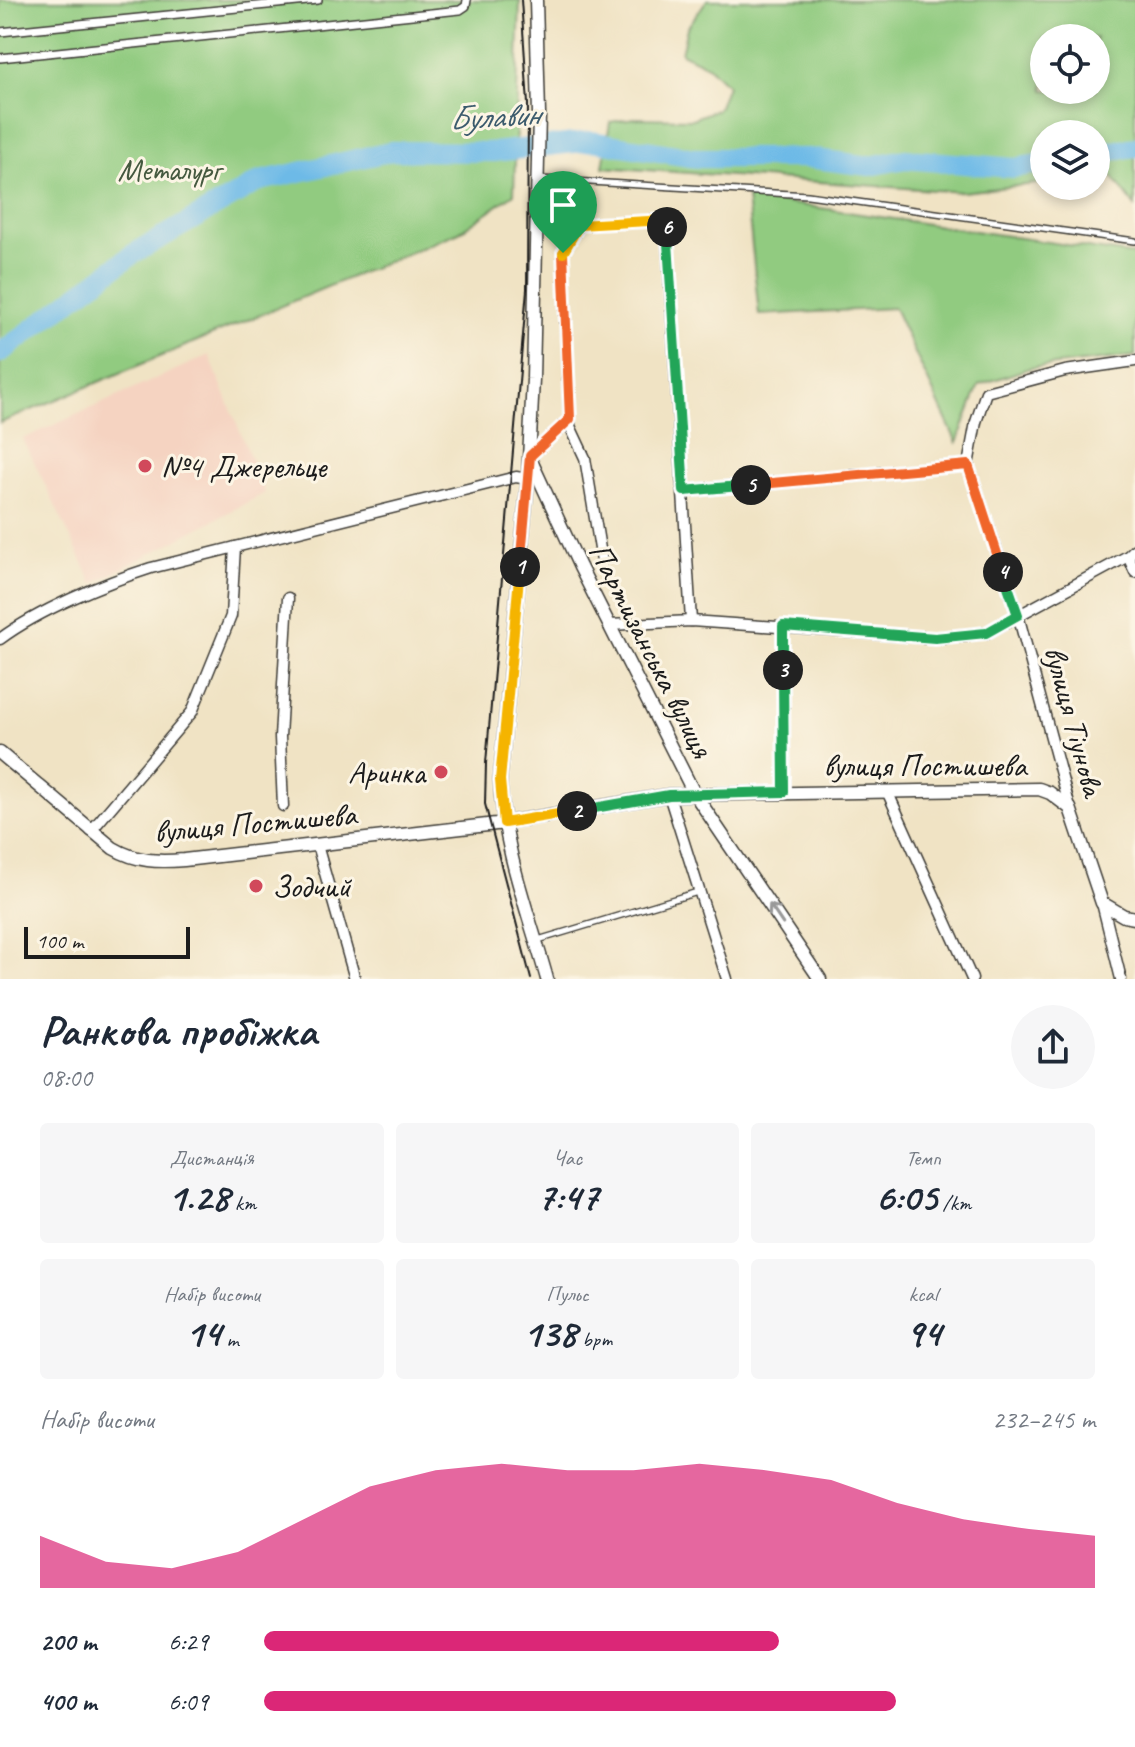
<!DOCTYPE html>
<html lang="uk">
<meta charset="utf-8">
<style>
:root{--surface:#fff;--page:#f6f6f7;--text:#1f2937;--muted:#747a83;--accent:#db2777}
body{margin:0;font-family:Caveat,sans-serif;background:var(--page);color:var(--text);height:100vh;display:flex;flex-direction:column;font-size:30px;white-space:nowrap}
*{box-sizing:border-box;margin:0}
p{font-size:26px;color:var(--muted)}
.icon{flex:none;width:44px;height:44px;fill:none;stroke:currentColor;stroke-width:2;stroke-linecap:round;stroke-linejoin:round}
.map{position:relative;height:979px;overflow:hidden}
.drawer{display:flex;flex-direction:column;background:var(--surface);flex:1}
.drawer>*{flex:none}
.controls{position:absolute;left:1030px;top:24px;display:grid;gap:16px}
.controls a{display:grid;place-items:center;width:80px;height:80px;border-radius:50%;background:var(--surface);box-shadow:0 4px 12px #0003;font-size:40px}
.scale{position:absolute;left:24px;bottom:20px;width:166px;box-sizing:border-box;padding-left:8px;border:4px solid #1c1c1c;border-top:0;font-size:22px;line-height:28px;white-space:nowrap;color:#1c1c1c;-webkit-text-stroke:6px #fcf5e5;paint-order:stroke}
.pin{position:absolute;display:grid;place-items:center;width:68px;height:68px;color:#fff;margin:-82px -34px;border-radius:50% 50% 50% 0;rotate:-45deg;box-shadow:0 0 8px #0007}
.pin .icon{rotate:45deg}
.km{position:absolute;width:40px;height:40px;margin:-20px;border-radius:50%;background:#222;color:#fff;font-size:22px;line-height:40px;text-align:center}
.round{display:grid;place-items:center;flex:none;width:84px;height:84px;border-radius:42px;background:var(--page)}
.headline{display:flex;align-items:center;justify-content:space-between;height:136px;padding:0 40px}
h1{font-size:44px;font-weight:800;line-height:60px}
.figures{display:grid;grid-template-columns:repeat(3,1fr);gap:12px;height:136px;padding:8px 40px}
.figures div{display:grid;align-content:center;border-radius:8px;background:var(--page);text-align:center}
.figures b{font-size:40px;font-weight:800}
.figures small{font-size:22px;font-weight:400}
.figures p{font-size:22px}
.chart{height:224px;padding:16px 40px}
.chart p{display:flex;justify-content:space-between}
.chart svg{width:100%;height:144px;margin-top:8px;fill:var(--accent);opacity:.7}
ul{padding:0 40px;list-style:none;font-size:26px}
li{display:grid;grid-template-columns:128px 96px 1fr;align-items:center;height:60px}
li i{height:20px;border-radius:10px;background:var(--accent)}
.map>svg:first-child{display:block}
.built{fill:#f5d3c1}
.green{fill:#91cb80;stroke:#56744e;stroke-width:2;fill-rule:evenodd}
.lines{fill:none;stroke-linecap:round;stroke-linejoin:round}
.river{stroke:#6dbae7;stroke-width:20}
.service-casing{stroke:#3c3a35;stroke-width:8}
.pedestrian-casing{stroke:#3c3a35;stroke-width:10}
.minor-casing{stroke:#3c3a35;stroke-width:13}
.tertiary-casing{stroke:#3c3a35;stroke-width:15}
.service{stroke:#fff;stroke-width:5}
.pedestrian{stroke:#fff;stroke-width:7}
.minor{stroke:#fff;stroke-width:10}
.tertiary{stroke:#fff;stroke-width:12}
.tram{stroke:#1c1c1c;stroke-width:2}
.oneway{stroke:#999}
.split-1-casing{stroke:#fff;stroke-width:16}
.split-2-casing{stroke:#fff;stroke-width:16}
.split-3-casing{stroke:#fff;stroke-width:16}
.split-4-casing{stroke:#fff;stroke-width:16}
.split-5-casing{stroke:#fff;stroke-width:16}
.split-6-casing{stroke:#fff;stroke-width:16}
.split-7-casing{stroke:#fff;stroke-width:16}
.split-1{stroke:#f0652b;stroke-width:10}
.split-2{stroke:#f5b400;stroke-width:10}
.split-3{stroke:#22a559;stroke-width:10}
.split-4{stroke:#22a559;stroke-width:10}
.split-5{stroke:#f0652b;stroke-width:10}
.split-6{stroke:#22a559;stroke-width:10}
.split-7{stroke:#f5b400;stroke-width:10}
.poi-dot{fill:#d1495b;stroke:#fcf5e5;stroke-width:3}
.labels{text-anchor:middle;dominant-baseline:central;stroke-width:6;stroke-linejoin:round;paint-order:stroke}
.park-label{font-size:32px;fill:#45593f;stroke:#fcf5e5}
.poi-label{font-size:32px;fill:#1c1c1c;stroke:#fcf5e5;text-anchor:start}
.street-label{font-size:32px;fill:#1c1c1c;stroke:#fcf5e5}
.water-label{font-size:34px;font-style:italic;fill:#3c5b6d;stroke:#fcf5e5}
</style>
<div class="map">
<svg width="1135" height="979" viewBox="0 0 1135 979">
<rect width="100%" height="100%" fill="#fcf5e5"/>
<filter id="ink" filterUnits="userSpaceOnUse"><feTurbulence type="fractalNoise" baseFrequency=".0125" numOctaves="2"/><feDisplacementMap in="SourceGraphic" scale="16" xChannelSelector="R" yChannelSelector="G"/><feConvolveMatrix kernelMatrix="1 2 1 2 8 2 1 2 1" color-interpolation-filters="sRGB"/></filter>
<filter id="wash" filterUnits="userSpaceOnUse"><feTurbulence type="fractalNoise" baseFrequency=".006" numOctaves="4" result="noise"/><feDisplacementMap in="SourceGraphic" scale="32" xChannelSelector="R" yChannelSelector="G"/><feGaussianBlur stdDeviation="1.8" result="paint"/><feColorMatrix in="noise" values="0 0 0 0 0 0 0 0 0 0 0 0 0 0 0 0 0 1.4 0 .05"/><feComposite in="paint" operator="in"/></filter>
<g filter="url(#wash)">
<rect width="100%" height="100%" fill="#f0e3c4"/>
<path class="built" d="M209,355L265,493L93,584L23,439Z"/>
<g class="green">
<path d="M0,0H520L514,194L459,232L0,423Z"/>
<path d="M707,0H1135V207L1112,176L1096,178V134H1044V183L962,192L603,167L610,122L634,118L692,119L718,109L727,85L708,66L681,53L687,28ZM1044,38H1096V90H1044Z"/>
<path d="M747,197L1135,255V356L1030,368L979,385L957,443L894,308L759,315Z"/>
</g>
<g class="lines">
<g class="river">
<path d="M1096,154L1135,147"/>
<path d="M0,353L133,254L260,181L392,151L494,152L592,141L695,158H808L870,166L905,159L1014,168L1044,163"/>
</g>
</g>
</g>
<g filter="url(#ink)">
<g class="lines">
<g class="service-casing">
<g id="service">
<path d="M540,179L808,195L1135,241"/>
<path d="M538,940L701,891"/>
</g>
</g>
<g class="pedestrian-casing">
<g id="pedestrian">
<path d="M0,32L318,0"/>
<path d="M0,58L460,10L466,6L467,0"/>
</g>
</g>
<g class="minor-casing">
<g id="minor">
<path d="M530,456L570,419"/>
<path d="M684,491L968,465"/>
<path d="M1128,556L1135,572"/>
<path d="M602,561L585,458L570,426L563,253L579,225L666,220L691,621"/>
<path d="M610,625L691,621L935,638L986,633L1128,556L1135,549"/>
<path d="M783,626L784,792"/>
<path d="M0,639C39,610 104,583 151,568L516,477L528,479"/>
<path d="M887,791L972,979"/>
<path d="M669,795L727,979"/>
<path d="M283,806L280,737L288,598"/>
<path d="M1070,808L1018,615L968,465L976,422L986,392L1065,371L1135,361"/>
<path d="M91,831L192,712L231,616L235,547"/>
<path d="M317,845L355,979"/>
<path d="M1102,903L1121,979"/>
</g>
</g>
<g class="tertiary-casing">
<g id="tertiary">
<path d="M536,0L539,114L533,379L528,479L500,780C503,848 529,914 547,979"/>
<path d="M532,463L580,567L694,793L820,979"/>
<path d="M0,753L113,848C137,862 158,862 184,860L496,824L669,795L1039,789L1050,793L1070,808L1102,903L1124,916L1135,918"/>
</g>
</g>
<use href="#service" class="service"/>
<use href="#pedestrian" class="pedestrian"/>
<use href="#minor" class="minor"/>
<use href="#tertiary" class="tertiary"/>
<path class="tram" d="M521,0L528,104L527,289L486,763L485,804L531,979"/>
</g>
<defs><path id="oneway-shaft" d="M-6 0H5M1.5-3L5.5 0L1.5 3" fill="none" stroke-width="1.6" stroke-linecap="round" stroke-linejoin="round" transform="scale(2)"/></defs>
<use class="oneway" href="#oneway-shaft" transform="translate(776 914) rotate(-124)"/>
</g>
<g class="lines" filter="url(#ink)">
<g class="split-1-casing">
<path id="split-1" d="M520,567L530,456L570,419L563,253"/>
</g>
<g class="split-2-casing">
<path id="split-2" d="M520,567L500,780L504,823L577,811"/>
</g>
<g class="split-3-casing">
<path id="split-3" d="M577,811L669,795L784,792L783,670"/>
</g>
<g class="split-4-casing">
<path id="split-4" d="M783,670V626L935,638L986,633L1018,615L1003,572"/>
</g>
<g class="split-5-casing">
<path id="split-5" d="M751,485L968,465L1003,572"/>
</g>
<g class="split-6-casing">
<path id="split-6" d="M667,227L684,491L751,485"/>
</g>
<g class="split-7-casing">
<path id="split-7" d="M563,253L579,225L666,220L667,227"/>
</g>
<use href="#split-1" class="split-1"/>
<use href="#split-2" class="split-2"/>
<use href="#split-3" class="split-3"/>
<use href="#split-4" class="split-4"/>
<use href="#split-5" class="split-5"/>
<use href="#split-6" class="split-6"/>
<use href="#split-7" class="split-7"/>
</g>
<g class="poi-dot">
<circle cx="145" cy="466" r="8"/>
<circle cx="441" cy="772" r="8"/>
<circle cx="256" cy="886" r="8"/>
</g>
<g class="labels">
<g class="park-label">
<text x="169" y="169">Металург</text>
</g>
<g class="poi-label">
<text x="161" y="466">№4 Джерельце</text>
<text x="425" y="772" text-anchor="end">Аринка</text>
<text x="272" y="886">Зодчий</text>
</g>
<g class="street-label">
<text transform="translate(651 650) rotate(63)">Партизанська вулиця</text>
<text transform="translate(1074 721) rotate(75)">вулиця Тіунова</text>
<text x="925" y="765">вулиця Постишева</text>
<text transform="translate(255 823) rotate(-5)">вулиця Постишева</text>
</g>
<g class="water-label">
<text transform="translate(494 116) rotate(-3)">Булавин</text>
</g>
</g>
</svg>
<div class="controls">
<a><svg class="icon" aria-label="locate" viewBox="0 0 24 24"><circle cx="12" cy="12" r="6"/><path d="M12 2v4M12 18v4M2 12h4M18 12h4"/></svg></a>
<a><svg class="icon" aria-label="layers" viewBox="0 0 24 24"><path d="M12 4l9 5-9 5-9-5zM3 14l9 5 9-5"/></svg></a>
</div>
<div class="scale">100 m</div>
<div class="pin" style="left:563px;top:253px;background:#1e9e55"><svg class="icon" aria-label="arrive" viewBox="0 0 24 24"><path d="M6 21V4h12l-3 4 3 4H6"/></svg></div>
<b class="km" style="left:520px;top:567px">1</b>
<b class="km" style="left:577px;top:811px">2</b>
<b class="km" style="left:783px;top:670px">3</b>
<b class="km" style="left:1003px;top:572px">4</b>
<b class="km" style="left:751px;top:485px">5</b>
<b class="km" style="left:667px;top:227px">6</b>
</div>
<section class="drawer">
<div class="headline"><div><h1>Ранкова пробіжка</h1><p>08:00</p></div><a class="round"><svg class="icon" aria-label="share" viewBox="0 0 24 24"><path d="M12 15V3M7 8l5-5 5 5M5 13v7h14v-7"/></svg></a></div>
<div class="figures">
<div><p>Дистанція</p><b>1.28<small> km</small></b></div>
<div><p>Час</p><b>7:47</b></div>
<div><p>Темп</p><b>6:05<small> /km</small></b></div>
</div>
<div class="figures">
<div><p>Набір висоти</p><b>14<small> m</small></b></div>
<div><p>Пульс</p><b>138<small> bpm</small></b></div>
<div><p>kcal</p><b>94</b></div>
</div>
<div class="chart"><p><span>Набір висоти</span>232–245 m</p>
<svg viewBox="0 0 160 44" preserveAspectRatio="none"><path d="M0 44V28L10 36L20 38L30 33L40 23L50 13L60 8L70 6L80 8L90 8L100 6L110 8L120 11L130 18L140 23L150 26L160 28V44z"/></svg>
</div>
<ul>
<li><b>200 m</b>6:29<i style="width:62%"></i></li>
<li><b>400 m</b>6:09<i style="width:76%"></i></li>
</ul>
</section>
